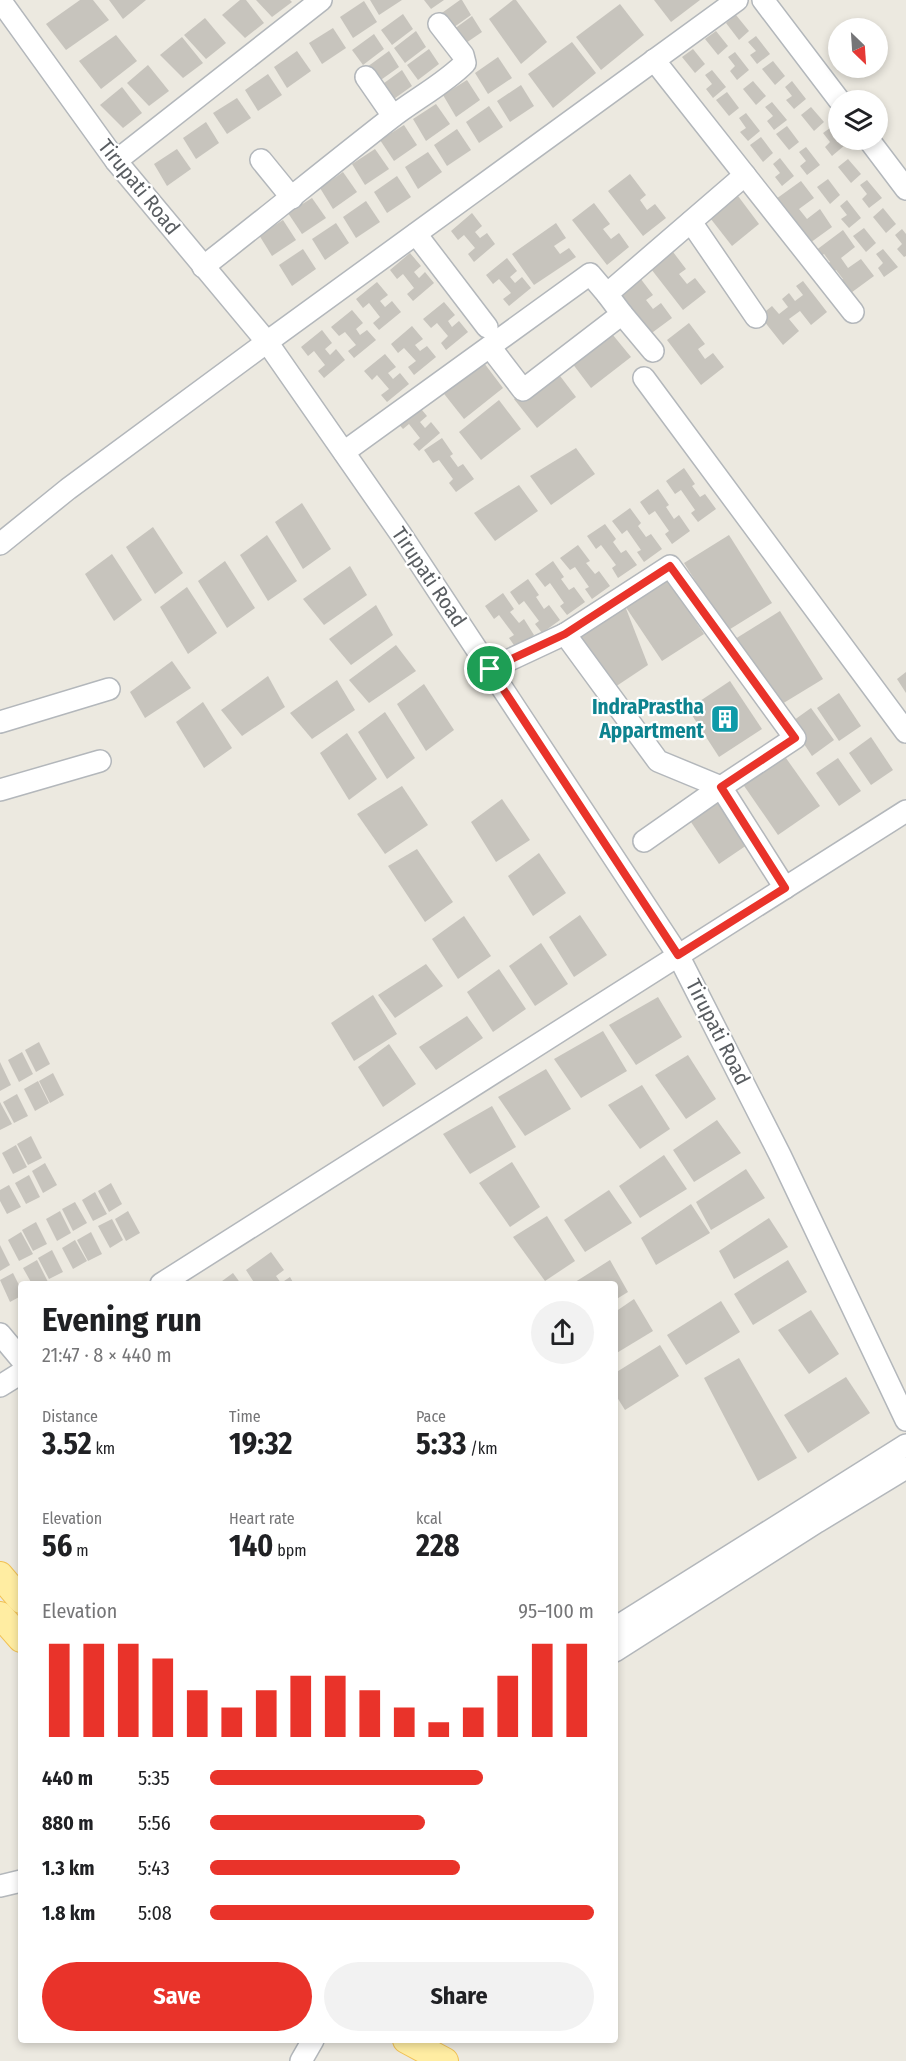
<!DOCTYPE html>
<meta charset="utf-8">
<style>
:root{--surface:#fff;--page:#f2f2f2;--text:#202124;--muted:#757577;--accent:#e9332a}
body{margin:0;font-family:"Fira Sans Condensed",sans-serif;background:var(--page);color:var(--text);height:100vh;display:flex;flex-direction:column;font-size:22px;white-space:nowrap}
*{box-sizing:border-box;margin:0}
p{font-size:20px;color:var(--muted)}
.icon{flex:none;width:33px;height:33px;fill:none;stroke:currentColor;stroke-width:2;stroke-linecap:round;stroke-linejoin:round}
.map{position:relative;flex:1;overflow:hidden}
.details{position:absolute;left:18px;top:1281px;width:600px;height:762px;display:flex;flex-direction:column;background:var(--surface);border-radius:6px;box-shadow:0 3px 9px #0003}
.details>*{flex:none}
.needle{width:39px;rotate:155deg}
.buttons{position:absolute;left:828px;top:18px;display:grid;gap:12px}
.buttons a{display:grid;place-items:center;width:60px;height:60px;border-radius:50%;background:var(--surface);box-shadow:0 3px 9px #0003;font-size:30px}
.pin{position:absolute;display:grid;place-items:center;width:51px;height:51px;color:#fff;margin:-26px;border:3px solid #fff;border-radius:50%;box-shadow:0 2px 6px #0007}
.round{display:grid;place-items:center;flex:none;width:63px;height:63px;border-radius:32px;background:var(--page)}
.summary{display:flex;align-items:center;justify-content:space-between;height:102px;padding:0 24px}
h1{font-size:33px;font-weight:700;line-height:45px}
.stats{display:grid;grid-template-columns:repeat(3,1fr);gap:9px;height:102px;padding:6px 24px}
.stats div{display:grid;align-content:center}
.stats b{font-size:30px;font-weight:700}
.stats small{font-size:16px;font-weight:400}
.stats p{font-size:16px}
.chart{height:168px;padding:12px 24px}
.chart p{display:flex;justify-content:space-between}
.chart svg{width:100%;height:108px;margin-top:6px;stroke:var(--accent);stroke-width:6}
.cta{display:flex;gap:12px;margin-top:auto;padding:12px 24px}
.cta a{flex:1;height:69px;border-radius:36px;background:var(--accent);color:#fff;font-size:24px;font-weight:700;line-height:69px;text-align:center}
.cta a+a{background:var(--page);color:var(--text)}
ul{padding:0 24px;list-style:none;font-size:20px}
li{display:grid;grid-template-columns:96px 72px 1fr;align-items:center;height:45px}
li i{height:15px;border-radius:8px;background:var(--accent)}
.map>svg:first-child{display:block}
.building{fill:#c7c4bd}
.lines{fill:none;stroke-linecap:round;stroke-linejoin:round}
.minor-casing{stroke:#b3b7bb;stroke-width:24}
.major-casing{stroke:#f1c154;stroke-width:28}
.minor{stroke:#fff;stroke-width:21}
.major{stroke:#ffeda2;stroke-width:26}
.route-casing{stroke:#fff;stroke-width:12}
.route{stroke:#e9332a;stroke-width:8}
.labels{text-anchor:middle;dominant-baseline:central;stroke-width:4.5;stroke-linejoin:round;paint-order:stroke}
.street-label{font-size:21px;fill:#595d61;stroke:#fff}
.culture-label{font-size:21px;font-weight:bold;fill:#0d838f;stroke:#fff;text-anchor:end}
</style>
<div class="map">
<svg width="906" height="2061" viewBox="0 0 906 2061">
<rect width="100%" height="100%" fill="#ece9e0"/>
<g class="building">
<path d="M80,0H93L109,20L66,50L46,24Z"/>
<path d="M109,0H146L123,19Z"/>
<path d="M240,0H246L264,23L245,38L222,15Z"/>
<path d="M256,0H290L292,2L272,17Z"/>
<path d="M370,0H402L379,15Z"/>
<path d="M424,0H444L431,9Z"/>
<path d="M460,0H462L471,15L450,30L439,15Z"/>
<path d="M513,0H516L547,42L521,64L489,19Z"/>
<path d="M654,0H700L671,22Z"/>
<path d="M364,1L377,22L353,38L340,17Z"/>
<path d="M620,4L644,35L601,70L576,37Z"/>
<path d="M403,14L413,29L392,45L381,30Z"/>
<path d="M736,15L749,31L739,40L726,23Z"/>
<path d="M472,16L482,32L460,47L450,32Z"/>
<path d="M205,18L226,43L206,59L184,35Z"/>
<path d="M333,28L346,48L322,64L309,43Z"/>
<path d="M416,31L426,47L405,63L394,48Z"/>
<path d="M716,31L728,46L718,55L705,39Z"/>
<path d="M374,34L384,49L363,65L352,50Z"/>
<path d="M116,35L137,61L101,89L79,61Z"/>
<path d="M756,36L770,54L757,64L750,55L756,51L748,42Z"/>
<path d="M182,37L203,63L183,78L160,55Z"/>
<path d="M572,42L596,73L553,108L528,74Z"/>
<path d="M429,49L439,64L418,80L407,65Z"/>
<path d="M693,49L705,64L695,73L682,57Z"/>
<path d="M297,51L311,71L287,88L274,67Z"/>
<path d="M389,51L399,67L378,82L367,67Z"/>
<path d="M735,52L749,70L737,80L730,71L735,66L728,57Z"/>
<path d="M498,57L512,78L488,94L475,73Z"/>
<path d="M773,61L785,76L775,85L762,69Z"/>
<path d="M148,65L169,91L149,106L127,83Z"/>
<path d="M402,70L412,86L391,101L380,86Z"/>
<path d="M712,70L726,87L713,98L706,89L712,84L705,75Z"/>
<path d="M268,74L282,95L258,111L245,90Z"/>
<path d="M467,80L480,100L456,117L443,95Z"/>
<path d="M753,81L766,96L756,105L743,89Z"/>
<path d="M792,81L806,99L794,109L786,100L792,96L785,87Z"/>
<path d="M521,85L534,106L510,122L497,101Z"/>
<path d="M122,87L142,113L123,128L100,105Z"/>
<path d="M727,92L739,108L729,116L716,100Z"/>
<path d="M237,98L251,118L227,134L213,113Z"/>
<path d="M772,102L787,120L774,130L767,121L773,116L765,107Z"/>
<path d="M436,104L450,124L426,141L413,119Z"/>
<path d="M489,106L503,127L479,143L466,122Z"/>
<path d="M811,107L824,122L814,131L801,115Z"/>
<path d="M746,113L760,131L748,141L740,132L746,128L739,118Z"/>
<path d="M206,122L219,143L196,159L183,138Z"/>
<path d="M404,125L417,145L394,161L380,140Z"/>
<path d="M787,126L799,142L789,150L776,134Z"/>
<path d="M830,128L845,145L832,156L825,147L830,142L823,133Z"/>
<path d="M457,129L471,150L447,166L434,145Z"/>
<path d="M761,137L773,153L763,162L750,145Z"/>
<path d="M806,147L820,165L807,175L800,166L806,161L799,152Z"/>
<path d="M177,149L191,169L167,186L154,164Z"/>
<path d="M375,149L389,169L365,185L352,164Z"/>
<path d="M428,152L442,172L418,189L405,167Z"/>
<path d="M780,158L794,176L782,186L775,177L780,173L773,164Z"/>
<path d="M848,159L861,174L851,183L838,167Z"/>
<path d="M343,172L357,192L333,209L320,188Z"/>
<path d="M630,174L646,195L640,200L647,210L655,204L666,218L643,236L608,191Z"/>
<path d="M397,176L411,197L387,213L374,192Z"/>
<path d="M828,179L840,195L830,204L817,187Z"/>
<path d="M867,180L882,198L869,208L862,199L867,194L860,185Z"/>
<path d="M801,181L814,198L799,209L807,219L820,209L832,227L803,248L793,235L801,229L795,220L787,226L781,219L789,213L783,205L774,211L769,204Z"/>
<path d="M735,192L759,224L732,246L707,214Z"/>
<path d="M312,198L326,218L302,234L288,213Z"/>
<path d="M847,200L861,218L849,228L841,219L847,215L840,206Z"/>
<path d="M366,201L380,222L356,238L343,217Z"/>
<path d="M594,203L610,224L603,229L611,239L619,233L629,247L607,265L572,220Z"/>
<path d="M883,208L896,224L886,233L873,217Z"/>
<path d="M472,213L482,226L475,232L480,238L487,233L495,244L474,262L468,254L475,248L464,235L458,240L451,231Z"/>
<path d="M283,220L296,240L272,256L259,235Z"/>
<path d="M336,223L349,243L325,260L312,239Z"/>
<path d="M556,223L566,238L554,246L560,254L569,248L576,257L534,285L512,254Z"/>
<path d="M864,228L876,243L866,252L853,236Z"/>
<path d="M902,229L906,234V256L904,257L897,249L902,244L895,235Z"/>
<path d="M843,230L855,247L841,258L848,268L861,259L874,276L844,298L835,285L843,279L836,270L828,276L823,268L830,262L824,254L815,261L811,254Z"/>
<path d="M670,248L686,269L679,274L687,284L695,278L706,292L683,310L648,265Z"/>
<path d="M303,249L316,269L292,286L279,265Z"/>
<path d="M883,249L898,267L884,277L878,268L883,263L876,254Z"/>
<path d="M410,253L421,266L414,272L419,278L425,272L434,283L413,301L407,294L414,288L403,274L397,279L390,270Z"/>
<path d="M507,258L517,271L510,277L515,283L522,277L531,288L509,306L503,299L511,293L499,279L493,284L486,275Z"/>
<path d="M637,274L653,295L646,300L653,309L661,303L672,318L649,335L615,291Z"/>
<path d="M803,281L827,312L811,325L800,311L789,319L799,331L783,345L760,316L772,306L779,314L788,307L782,299L789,293L795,301L803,295L796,286Z"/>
<path d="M377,282L388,295L380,301L385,307L392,301L401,312L379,330L373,323L380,317L369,303L363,308L356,299Z"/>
<path d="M444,302L455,315L448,321L452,327L459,321L468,332L446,350L441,343L448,336L437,323L431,328L423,319Z"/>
<path d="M352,310L363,323L356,329L360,335L367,330L376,340L354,358L348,351L356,345L345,332L339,336L331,327Z"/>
<path d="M689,323L705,344L698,349L705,359L713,353L724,367L701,385L667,340Z"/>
<path d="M412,326L423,339L415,345L420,351L427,346L436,357L414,375L408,367L416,361L404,348L398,353L391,344Z"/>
<path d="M608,329L631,357L591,388L569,359Z"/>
<path d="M322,330L332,343L325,349L330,355L336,349L345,360L324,378L318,371L325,365L314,351L308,356L301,347Z"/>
<path d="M385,354L396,367L388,373L393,379L400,373L409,384L387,402L381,395L389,389L377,375L372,380L364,371Z"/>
<path d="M481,359L503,388L464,419L441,390Z"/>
<path d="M554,368L576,397L537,428L514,399Z"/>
<path d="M499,400L521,429L481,460L459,432Z"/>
<path d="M416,403L427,416L420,422L425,428L431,422L440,433L419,451L413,444L420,438L409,424L403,429L396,421Z"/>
<path d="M442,438L453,454L450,456L458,467L463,464L474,479L456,492L449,483L453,479L439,460L433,463L424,450Z"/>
<path d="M576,448L595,474L551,505L530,476Z"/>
<path d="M684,468L695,484L692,486L700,497L705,494L716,509L698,522L691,513L695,510L681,490L675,494L666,481Z"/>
<path d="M519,485L538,511L495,541L474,513Z"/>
<path d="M658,489L669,505L666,507L674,519L679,515L690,531L672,544L665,534L669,531L655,511L649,515L640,502Z"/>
<path d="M302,503L331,549L303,569L275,522Z"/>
<path d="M630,508L641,523L638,526L646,537L651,534L662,549L644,562L637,552L641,550L627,530L622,534L612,521Z"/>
<path d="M605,524L616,539L613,542L621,553L626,550L637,565L618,578L612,568L616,565L601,545L596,549L587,536Z"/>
<path d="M153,527L183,573L155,594L126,547Z"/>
<path d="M267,535L297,581L268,601L240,555Z"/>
<path d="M729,535L772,603L727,631L684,563Z"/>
<path d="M578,545L590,561L586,563L595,574L599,571L610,586L592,599L585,589L589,587L575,567L570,570L560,558Z"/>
<path d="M112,554L142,600L114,621L85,574Z"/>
<path d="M225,561L255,608L227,628L198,581Z"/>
<path d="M553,561L564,577L561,579L569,590L574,587L585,602L567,615L560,606L564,603L550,583L545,587L535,574Z"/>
<path d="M350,566L367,595L324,625L303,599Z"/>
<path d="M667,578L704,634L662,661L625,606Z"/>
<path d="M528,579L539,595L536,597L544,609L549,605L560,620L542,633L535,624L539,621L524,601L519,605L510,592Z"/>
<path d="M187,587L217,633L188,654L160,607Z"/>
<path d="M503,593L514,609L510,612L519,623L524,619L534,635L516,648L509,638L514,635L499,615L494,619L485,606Z"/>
<path d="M376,605L393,635L351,665L329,639Z"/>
<path d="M625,606L648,665L609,691L574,637Z"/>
<path d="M780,611L823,679L777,707L735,639Z"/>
<path d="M396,645L416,671L369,703L349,680Z"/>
<path d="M172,661L191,688L145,718L130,692Z"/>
<path d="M906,672V693L897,679Z"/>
<path d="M268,676L285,707L242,736L221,710Z"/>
<path d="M337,680L355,710L312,739L290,713Z"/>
<path d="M730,681L762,729L719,757L688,709Z"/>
<path d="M424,684L454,730L426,751L397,704Z"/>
<path d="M839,693L861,726L839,741L817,708Z"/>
<path d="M203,702L232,748L204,768L176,722Z"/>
<path d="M811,708L834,740L812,756L790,723Z"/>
<path d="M385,712L415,758L387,779L358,732Z"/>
<path d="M347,733L377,779L349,800L320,753Z"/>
<path d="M871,737L893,770L871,785L849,753Z"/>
<path d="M781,751L820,806L778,835L740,780Z"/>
<path d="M838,758L861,791L839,806L816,773Z"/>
<path d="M402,786L428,825L385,854L357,814Z"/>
<path d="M715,797L747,845L719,864L687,816Z"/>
<path d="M502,799L530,840L496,862L471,822Z"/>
<path d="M417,849L453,902L425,922L388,866Z"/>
<path d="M539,853L566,893L533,916L508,876Z"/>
<path d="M580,915L607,955L574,977L549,937Z"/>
<path d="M464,916L491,956L458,979L432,939Z"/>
<path d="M541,943L568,984L535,1006L509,966Z"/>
<path d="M426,964L443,986L395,1018L378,995Z"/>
<path d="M499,969L526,1009L493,1032L467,992Z"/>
<path d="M373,995L397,1034L354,1061L331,1023Z"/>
<path d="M658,997L682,1037L636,1065L609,1025Z"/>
<path d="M467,1016L483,1038L436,1070L419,1047Z"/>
<path d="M603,1031L627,1071L581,1098L554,1059Z"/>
<path d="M39,1042L50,1064L36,1072L25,1050Z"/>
<path d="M389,1044L416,1084L383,1107L358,1067Z"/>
<path d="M22,1052L33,1074L19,1082L8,1060Z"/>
<path d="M688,1055L716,1099L686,1119L655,1075Z"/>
<path d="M0,1062L11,1085L0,1091Z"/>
<path d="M546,1069L571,1109L525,1136L498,1097Z"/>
<path d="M53,1073L64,1095L50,1103L39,1081Z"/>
<path d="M38,1081L49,1103L35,1111L24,1089Z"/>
<path d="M642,1085L670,1129L640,1149L608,1105Z"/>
<path d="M17,1094L28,1116L14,1123L3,1102Z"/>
<path d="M0,1102L12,1124L0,1130Z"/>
<path d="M492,1106L516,1147L470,1174L443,1134Z"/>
<path d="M717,1120L741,1153L694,1182L673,1150Z"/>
<path d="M31,1136L42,1158L28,1165L17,1144Z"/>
<path d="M16,1145L27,1167L13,1174L2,1153Z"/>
<path d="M664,1155L687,1189L640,1218L619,1186Z"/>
<path d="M512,1162L540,1207L510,1227L479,1183Z"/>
<path d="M45,1163L57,1185L43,1193L32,1171Z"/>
<path d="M746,1169L765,1198L711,1230L696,1202Z"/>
<path d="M29,1175L40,1197L26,1204L15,1183Z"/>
<path d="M111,1183L122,1204L109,1212L98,1191Z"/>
<path d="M9,1185L21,1207L7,1214L0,1201V1190Z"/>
<path d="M609,1190L632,1223L585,1252L564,1220Z"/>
<path d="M95,1192L107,1214L93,1221L82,1200Z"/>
<path d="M75,1202L87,1223L73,1231L62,1209Z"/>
<path d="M691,1204L710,1233L656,1265L641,1238Z"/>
<path d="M60,1211L71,1233L57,1241L46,1219Z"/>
<path d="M128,1211L140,1233L126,1241L115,1219Z"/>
<path d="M547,1216L575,1261L545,1281L513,1237Z"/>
<path d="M769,1218L788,1247L734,1279L719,1251Z"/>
<path d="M112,1219L123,1240L110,1248L98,1226Z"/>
<path d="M36,1222L47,1244L33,1251L22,1230Z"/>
<path d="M21,1232L33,1254L19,1261L8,1240Z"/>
<path d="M91,1232L102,1254L88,1261L77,1240Z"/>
<path d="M75,1240L87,1261L73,1269L62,1248Z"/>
<path d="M0,1245L10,1265L0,1271Z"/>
<path d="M52,1250L63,1272L49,1279L38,1258Z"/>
<path d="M271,1252L284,1270L276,1276L281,1283L290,1277L294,1284H269L267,1282L264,1284H255L246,1270Z"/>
<path d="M37,1260L48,1282L44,1284H32L23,1268Z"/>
<path d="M610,1260L628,1292L615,1300V1284H572Z"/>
<path d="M788,1260L807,1292L753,1325L734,1294Z"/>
<path d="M13,1273L21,1289V1296L10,1302L0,1280Z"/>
<path d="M233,1273L241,1284H218Z"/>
<path d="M634,1299L653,1331L615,1354V1312Z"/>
<path d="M721,1301L740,1332L686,1365L667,1335Z"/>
<path d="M811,1310L839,1354L809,1374L778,1330Z"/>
<path d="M660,1345L679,1376L625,1410L615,1394V1373Z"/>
<path d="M739,1358L797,1458L758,1481L704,1378Z"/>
<path d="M846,1377L870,1413L808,1453L784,1415Z"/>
</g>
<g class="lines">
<g class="minor-casing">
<g id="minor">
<path d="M0,0L116,161L267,342L400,533L678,955L780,1155L906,1420"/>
<path d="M763,0L839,100"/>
<path d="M654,60L853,312"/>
<path d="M366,77L393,116"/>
<path d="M869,140L906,189"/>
<path d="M261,160L292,198"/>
<path d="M116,161L321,0"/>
<path d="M691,222L756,317"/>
<path d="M416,234L487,327"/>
<path d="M203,267C266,218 328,167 391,118C415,99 443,85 465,63L463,55L439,24"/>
<path d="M622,314L653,351"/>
<path d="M490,347L523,390L622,314L607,294L745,175"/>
<path d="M644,378L906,732"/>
<path d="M344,452L590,274L607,294"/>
<path d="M0,544L68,489L267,342L737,0"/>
<path d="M490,669L565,634"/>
<path d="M0,722L109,689"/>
<path d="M721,787L658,761L565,634L670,566L795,738L721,787L785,888"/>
<path d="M0,790L100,761"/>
<path d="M644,841L721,787"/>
<path d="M161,1284L906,811"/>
<path d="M0,1334L21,1359"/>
<path d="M0,1386L21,1373"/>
<path d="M615,1628L906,1445"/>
<path d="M615,1651L817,1522L906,1468"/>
<path d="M0,1886L21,1881"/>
<path d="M301,2061L313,2040"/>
</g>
</g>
<g class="major-casing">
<g id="major">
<path d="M0,1575L21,1600"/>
<path d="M0,1615L21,1639"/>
<path d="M406,2040L445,2061"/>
</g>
</g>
<use href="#minor" class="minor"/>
<use href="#major" class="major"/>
</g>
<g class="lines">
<g class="route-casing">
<path id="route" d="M670,566L795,738L721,787L785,888L678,955L490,669L565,634Z"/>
</g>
<use href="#route" class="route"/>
</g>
<defs>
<g id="building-square" transform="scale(1.5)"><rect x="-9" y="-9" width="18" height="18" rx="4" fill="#0f9aa8" stroke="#fff"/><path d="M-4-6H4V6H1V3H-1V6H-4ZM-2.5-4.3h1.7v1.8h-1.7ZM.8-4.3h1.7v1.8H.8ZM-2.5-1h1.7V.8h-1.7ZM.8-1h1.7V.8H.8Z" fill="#fff"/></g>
</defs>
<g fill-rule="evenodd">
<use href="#building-square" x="725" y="719"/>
</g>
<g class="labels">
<g class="street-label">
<text transform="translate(139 187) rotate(51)">Tirupati Road</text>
<text transform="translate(429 577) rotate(56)">Tirupati Road</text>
<text transform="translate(718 1032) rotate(63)">Tirupati Road</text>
</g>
<g class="culture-label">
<text x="704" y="707">IndraPrastha<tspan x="704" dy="24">Appartment</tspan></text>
</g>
</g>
</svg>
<div class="buttons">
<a><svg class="needle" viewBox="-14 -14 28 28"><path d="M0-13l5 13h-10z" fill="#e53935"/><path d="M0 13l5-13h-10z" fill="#757577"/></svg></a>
<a><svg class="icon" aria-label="layers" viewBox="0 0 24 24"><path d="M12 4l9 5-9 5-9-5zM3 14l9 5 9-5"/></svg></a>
</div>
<div class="pin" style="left:490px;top:669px;background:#1e9e55"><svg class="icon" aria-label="arrive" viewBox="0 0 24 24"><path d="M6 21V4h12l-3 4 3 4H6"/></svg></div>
<section class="details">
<div class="summary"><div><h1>Evening run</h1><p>21:47 · 8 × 440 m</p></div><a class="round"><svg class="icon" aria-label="share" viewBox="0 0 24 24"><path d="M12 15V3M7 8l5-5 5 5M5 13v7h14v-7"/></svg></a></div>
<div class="stats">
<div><p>Distance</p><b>3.52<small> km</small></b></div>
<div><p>Time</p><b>19:32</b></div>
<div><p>Pace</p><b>5:33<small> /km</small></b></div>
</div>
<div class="stats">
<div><p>Elevation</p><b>56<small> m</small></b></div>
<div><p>Heart rate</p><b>140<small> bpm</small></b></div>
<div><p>kcal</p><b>228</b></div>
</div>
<div class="chart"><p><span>Elevation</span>95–100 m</p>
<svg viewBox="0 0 160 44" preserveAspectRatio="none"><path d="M5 44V6M15 44V6M25 44V6M35 44V12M45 44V25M55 44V32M65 44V25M75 44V19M85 44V19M95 44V25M105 44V32M115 44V38M125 44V32M135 44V19M145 44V6M155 44V6"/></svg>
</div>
<ul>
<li><b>440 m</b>5:35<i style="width:71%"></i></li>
<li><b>880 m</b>5:56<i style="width:56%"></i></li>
<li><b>1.3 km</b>5:43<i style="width:65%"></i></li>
<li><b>1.8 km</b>5:08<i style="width:100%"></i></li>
</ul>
<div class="cta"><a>Save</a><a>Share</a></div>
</section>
</div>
